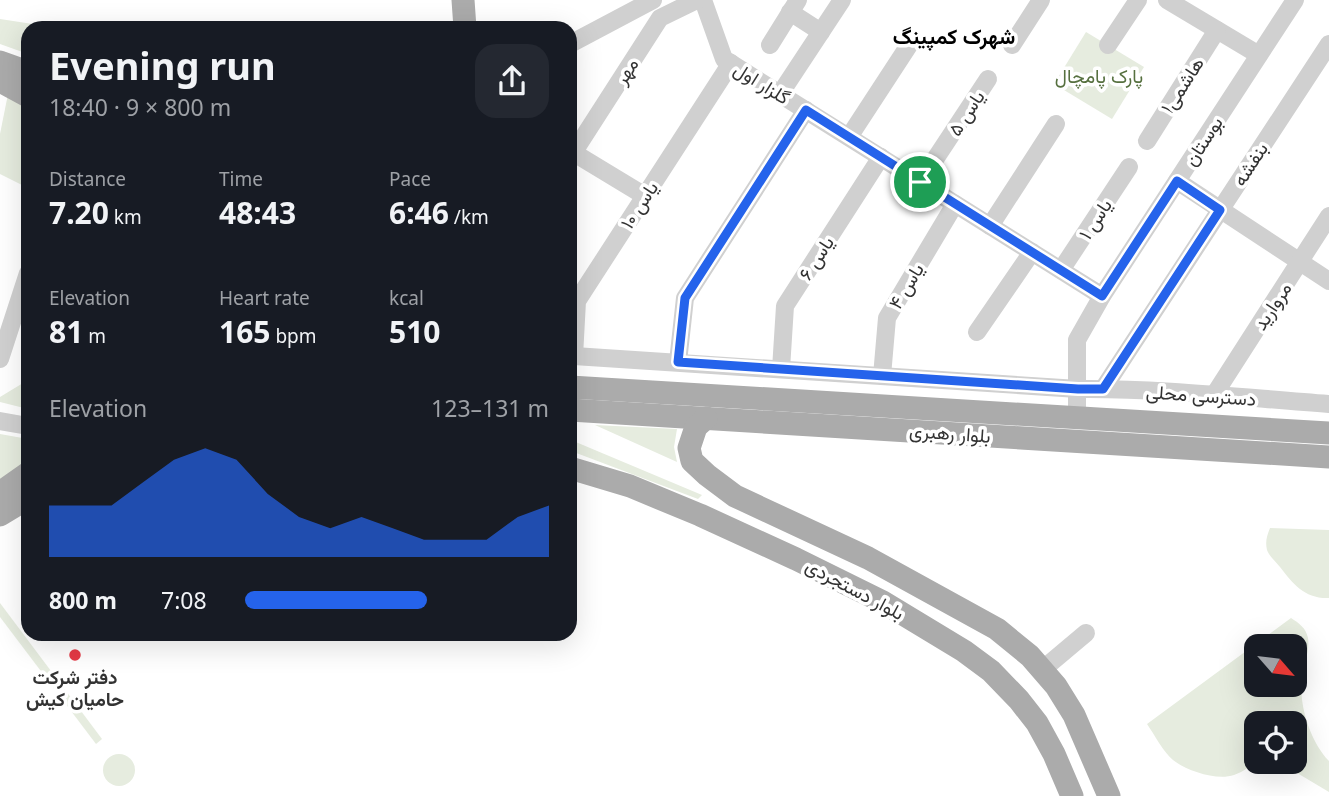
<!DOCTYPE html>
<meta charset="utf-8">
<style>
:root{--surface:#171b24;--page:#242831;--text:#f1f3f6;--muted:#9ea1a6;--accent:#2563eb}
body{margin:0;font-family:"Noto Sans",Vazirmatn,sans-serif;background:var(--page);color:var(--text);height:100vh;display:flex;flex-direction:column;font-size:26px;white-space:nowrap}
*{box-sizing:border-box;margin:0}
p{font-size:23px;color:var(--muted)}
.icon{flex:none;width:38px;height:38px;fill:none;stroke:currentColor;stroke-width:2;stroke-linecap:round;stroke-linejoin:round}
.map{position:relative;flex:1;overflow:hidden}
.side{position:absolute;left:21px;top:21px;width:556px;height:620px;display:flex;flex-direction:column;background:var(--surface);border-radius:21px;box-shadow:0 7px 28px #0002}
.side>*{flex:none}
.needle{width:46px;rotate:118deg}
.fabs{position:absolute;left:1244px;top:634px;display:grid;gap:14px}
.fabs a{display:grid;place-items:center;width:63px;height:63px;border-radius:14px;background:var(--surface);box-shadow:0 7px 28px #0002;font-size:35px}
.pin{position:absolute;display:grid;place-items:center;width:60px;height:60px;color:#fff;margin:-30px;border:4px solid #fff;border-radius:50%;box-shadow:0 2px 7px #0007}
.round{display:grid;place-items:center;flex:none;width:74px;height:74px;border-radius:21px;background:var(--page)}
.head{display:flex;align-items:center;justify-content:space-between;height:119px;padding:0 28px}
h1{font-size:38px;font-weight:700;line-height:52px}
.figures{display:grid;grid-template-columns:repeat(3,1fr);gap:10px;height:119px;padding:7px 28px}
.figures div{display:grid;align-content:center}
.figures b{font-size:30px;font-weight:700}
.figures small{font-size:19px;font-weight:400}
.figures p{font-size:19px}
.chart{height:196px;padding:14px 28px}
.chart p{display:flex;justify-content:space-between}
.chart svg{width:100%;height:126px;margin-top:7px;fill:var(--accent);opacity:.7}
ul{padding:0 28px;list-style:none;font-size:23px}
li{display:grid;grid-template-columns:112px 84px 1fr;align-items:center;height:52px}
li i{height:18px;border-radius:9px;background:var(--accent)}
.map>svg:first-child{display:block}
.green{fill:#e6ecdf;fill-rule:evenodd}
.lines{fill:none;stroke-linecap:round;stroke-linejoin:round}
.minor{stroke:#d0d0d0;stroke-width:18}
.major{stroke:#ababab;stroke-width:23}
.route-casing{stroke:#fff;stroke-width:14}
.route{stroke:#2563eb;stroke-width:9}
.poi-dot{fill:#e63946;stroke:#fff;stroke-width:2.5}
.labels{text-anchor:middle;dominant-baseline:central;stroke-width:7;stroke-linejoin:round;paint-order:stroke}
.street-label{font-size:19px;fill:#333;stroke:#fff}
.park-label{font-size:19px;fill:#56703f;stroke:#fff}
.poi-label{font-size:19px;font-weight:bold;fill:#333;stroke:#fff}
.neighbourhood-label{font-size:21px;font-weight:bold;fill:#000;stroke:#fff}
</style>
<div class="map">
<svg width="1329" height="796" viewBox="0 0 1329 796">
<rect width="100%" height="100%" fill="#fff"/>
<g class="green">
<path d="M0,19L59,28H28V54L0,44Z"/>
<path d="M1086,32L1144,67L1112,119L1054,84Z"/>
<path d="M8,94L28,108V188L0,174V134Z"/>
<path d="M28,380V409L0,402V397Z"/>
<path d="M595,425L677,429L674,447L677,462Z"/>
<path d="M0,434L28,439V462L0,480Z"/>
<path d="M571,440L702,495L698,499L571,451Z"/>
<path d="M1270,528L1329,530V598C1305,599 1293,584 1280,567C1275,561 1269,556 1267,550C1265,541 1267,536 1270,528Z"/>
<path d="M0,603L102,739L96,744L0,617Z"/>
<path d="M1291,618C1299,623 1306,628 1308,638C1310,651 1304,663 1302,675C1298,704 1310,741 1329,761V792L1277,761H1295V723H1256V761H1258C1250,766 1243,772 1234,775C1217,781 1187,771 1173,760C1164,753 1154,734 1147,724ZM1256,646H1295V684H1256Z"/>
<circle cx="119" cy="770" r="16"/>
</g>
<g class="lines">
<g class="minor">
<path d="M703,0L724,59L1102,296"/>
<path d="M1167,0L1259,55"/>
<path d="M790,12L821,32"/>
<path d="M570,44L653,0"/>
<path d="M770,45L798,0"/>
<path d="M1012,45L1041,0"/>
<path d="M1108,45L1138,0"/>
<path d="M780,94L842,0"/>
<path d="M849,137L913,39"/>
<path d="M1147,141L1217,30"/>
<path d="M574,153L645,196"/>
<path d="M570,158L660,18L697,0"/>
<path d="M1177,181L1329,281"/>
<path d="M920,182L988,79"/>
<path d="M990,226L1056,124"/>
<path d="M1061,270L1129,167"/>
<path d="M977,332L1032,252"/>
<path d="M574,356L577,301L731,63"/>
<path d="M570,358L574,356L1078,389C1161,388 1246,398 1329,404"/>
<path d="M0,359L28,273"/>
<path d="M678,362L685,298L806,110"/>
<path d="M781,369L785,306L881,157"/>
<path d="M882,376L887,318L955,204"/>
<path d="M1103,389L1329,44"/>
<path d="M1214,395L1329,216"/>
<path d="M1077,418V340L1102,296L1295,0"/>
<path d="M0,421L28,426"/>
<path d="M1042,670L1086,633"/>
</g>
<g class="major">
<path d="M463,0L465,28"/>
<path d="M0,62L28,72"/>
<path d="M0,81L28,96"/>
<path d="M570,387L1329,433"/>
<path d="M570,410L1329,457"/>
<path d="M706,418L696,427L689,448L692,461L707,475L735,496L868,558L997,629L1030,656L1056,686L1074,715L1109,796"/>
<path d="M570,468L630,486L700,515L796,559L883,602L964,651L991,671L1019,700L1037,723L1054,754L1072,796"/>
<path d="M0,493L28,473"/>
<path d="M0,515L28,498"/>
</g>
</g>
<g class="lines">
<g class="route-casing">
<path id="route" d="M806,110L1102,296L1177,181L1220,210L1103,389H1078L678,362L685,298Z"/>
</g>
<use href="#route" class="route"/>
</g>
<circle class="poi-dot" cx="75" cy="655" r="7"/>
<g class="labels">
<g class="street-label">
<text transform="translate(626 71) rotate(-57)">مهر</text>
<text transform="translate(762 83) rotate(32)">گلزار اول</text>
<text transform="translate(1182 85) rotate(-57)">هاشمی۱</text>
<text transform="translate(966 113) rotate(-57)">یاس ۵</text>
<text transform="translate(1203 141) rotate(-57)">بوستان</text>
<text transform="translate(1250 164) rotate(-57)">بنفشه</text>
<text transform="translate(639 205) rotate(-57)">یاس ۱۰</text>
<text transform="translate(1095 219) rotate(-57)">یاس ۱</text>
<text transform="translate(816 258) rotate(-57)">یاس ۶</text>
<text transform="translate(906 286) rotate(-59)">یاس ۴</text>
<text transform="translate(1272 306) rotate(-57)">مروارید</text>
<text transform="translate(1201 395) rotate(4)">دسترسی محلی</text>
<text transform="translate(950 433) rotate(4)">بلوار رهبری</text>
<text transform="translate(855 589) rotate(28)">بلوار دستجردی</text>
</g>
<g class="park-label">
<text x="1099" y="76">پارک پامچال</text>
</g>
<g class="poi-label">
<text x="75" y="677">دفتر شرکت<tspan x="75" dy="22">حامیان کیش</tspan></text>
</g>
<g class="neighbourhood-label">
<text x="954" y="36">شهرک کمپینگ</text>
</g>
</g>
</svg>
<div class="fabs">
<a><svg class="needle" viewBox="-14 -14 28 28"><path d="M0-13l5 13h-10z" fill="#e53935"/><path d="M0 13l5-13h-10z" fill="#9ea1a6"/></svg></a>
<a><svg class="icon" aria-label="locate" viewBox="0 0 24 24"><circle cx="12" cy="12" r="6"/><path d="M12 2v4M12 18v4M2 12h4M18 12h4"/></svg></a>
</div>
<div class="pin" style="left:920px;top:182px;background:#1e9e55"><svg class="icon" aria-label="arrive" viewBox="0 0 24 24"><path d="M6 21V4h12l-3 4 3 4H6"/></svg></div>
<section class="side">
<div class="head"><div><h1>Evening run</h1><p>18:40 · 9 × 800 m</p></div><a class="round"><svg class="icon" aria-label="share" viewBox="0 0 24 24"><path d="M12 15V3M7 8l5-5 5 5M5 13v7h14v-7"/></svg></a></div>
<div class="figures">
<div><p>Distance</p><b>7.20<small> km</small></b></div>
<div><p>Time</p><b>48:43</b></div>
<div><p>Pace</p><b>6:46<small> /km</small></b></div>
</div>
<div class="figures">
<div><p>Elevation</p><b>81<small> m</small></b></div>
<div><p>Heart rate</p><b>165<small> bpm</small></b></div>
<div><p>kcal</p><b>510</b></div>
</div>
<div class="chart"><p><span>Elevation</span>123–131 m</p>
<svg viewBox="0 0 160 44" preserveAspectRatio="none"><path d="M0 44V26L10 26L20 26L30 18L40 10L50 6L60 10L70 22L80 30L90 34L100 30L110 34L120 38L130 38L140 38L150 30L160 26V44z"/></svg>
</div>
<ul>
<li><b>800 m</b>7:08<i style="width:60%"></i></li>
</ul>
</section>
</div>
